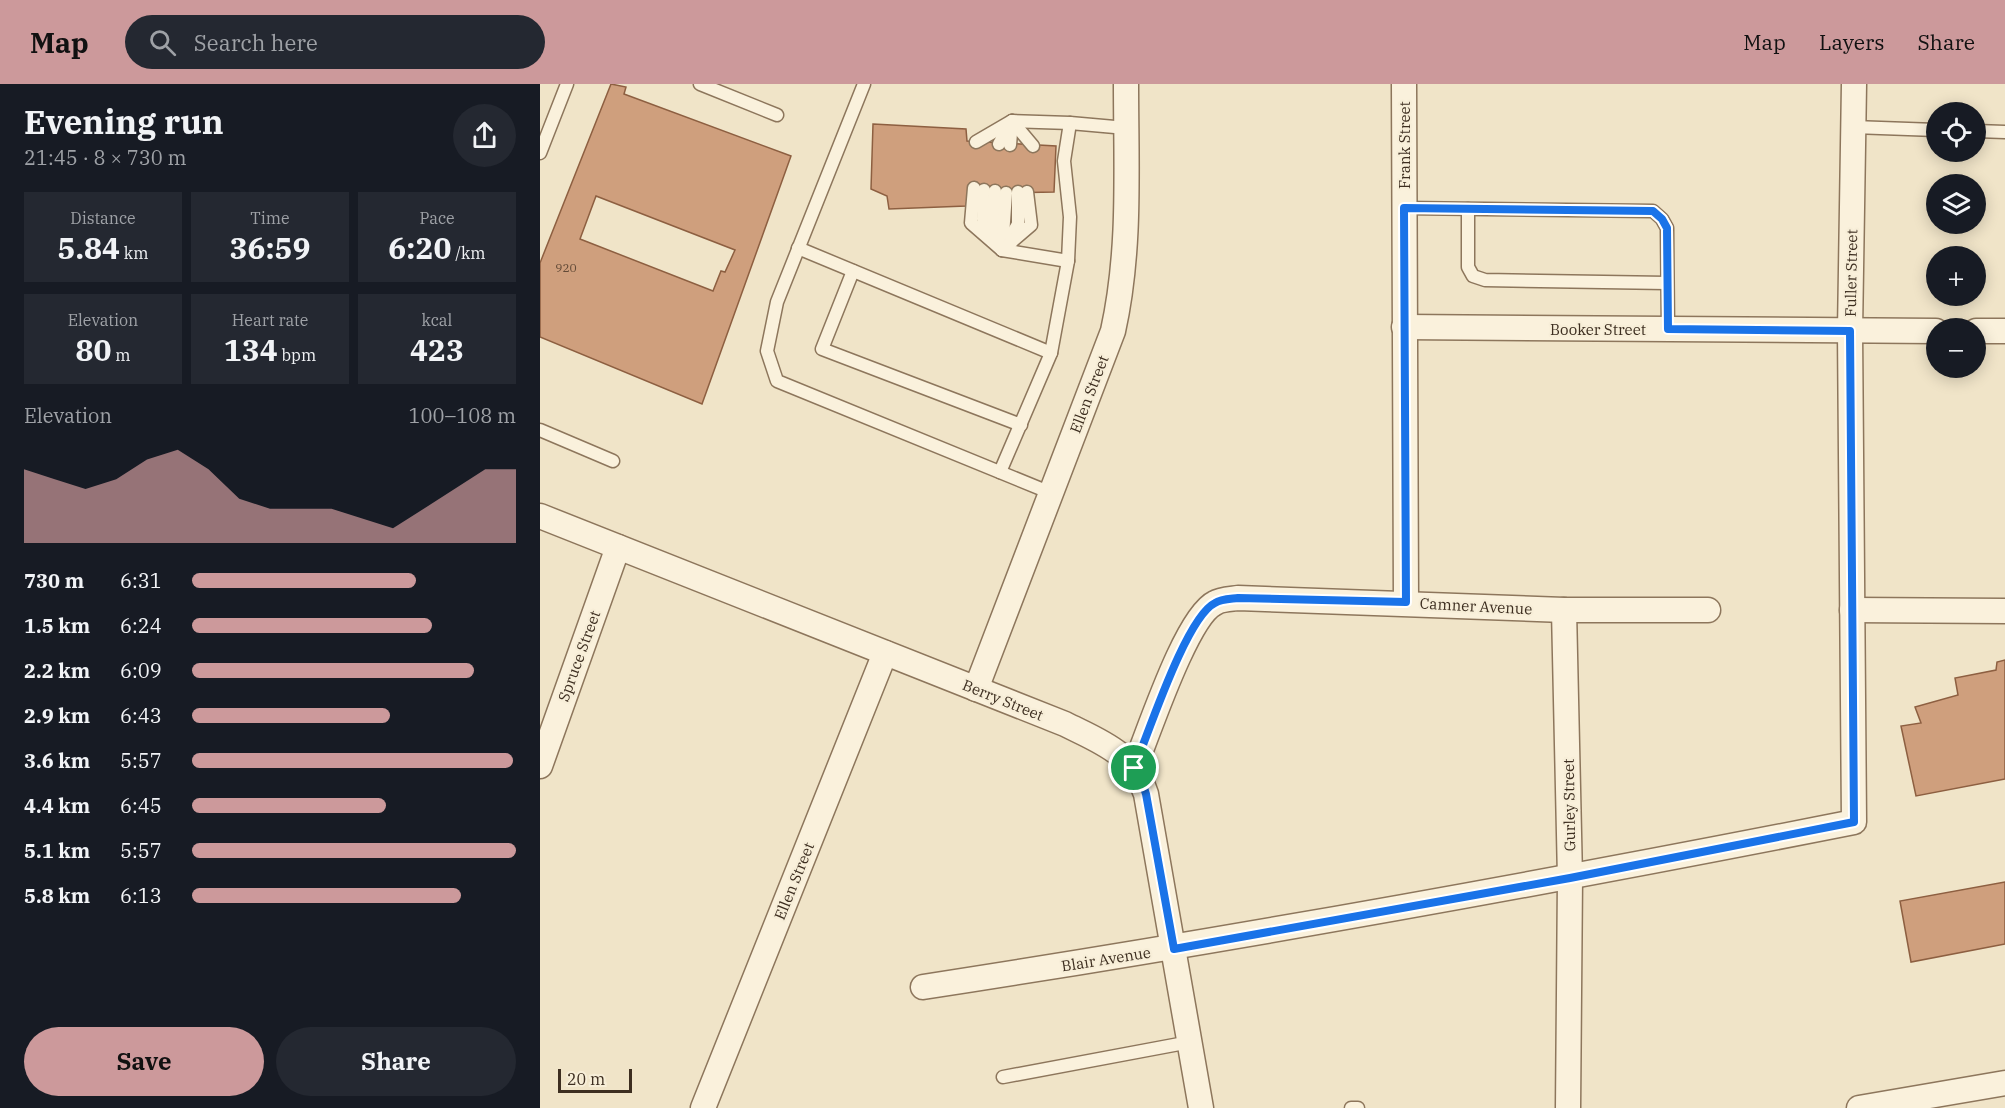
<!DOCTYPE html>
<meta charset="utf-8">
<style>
:root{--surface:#171b24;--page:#242831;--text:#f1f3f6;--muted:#9ea1a6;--accent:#cc999b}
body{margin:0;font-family:"IBM Plex Serif",serif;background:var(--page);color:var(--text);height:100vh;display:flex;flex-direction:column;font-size:22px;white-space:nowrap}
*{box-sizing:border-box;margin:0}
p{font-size:20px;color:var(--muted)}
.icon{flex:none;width:33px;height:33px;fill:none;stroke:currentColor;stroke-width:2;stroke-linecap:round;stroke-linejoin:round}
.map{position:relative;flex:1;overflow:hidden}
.details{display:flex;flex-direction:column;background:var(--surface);width:540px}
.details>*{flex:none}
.fabs{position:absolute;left:1386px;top:18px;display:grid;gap:12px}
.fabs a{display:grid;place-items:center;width:60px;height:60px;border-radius:50%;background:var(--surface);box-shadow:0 3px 15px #0003;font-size:30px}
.scale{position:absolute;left:18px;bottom:15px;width:74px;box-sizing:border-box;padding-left:6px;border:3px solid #3d2e20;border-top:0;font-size:16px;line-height:21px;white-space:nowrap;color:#3d2e20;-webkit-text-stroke:4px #f7eed8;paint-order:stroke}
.pin{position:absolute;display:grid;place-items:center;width:51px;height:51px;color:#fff;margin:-26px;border:3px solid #fff;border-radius:50%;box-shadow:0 2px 6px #0007}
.round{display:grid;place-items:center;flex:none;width:63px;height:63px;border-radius:32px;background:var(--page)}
.summary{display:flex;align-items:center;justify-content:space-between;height:102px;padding:0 24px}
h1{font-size:33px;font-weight:700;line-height:45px}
.metrics{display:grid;grid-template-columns:repeat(3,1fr);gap:9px;height:102px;padding:6px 24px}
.metrics div{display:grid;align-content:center;border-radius:0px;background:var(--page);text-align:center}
.metrics b{font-size:30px;font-weight:700}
.metrics small{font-size:16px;font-weight:400}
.metrics p{font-size:16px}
.chart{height:168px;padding:12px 24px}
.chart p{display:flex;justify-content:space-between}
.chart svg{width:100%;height:108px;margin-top:6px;fill:var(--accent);opacity:.7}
.cta{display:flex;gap:12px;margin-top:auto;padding:12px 24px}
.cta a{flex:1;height:69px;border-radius:36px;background:var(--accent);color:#111;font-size:24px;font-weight:700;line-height:69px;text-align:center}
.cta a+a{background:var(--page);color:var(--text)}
ul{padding:0 24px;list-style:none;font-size:20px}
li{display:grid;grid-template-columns:96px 72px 1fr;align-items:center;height:45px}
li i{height:15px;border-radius:8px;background:var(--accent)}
header{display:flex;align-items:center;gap:36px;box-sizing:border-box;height:84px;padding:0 30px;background:var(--accent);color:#111}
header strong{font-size:28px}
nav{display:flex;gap:33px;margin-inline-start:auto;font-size:21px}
.search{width:420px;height:54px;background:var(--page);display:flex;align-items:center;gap:15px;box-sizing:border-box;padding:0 21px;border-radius:33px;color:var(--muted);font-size:22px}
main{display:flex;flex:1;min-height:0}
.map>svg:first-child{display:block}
.building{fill:#cf9f7d;stroke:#8d5f41;stroke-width:1.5;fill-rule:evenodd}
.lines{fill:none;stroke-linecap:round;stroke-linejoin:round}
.lane-casing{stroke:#8d765c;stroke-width:15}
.street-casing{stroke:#8d765c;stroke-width:27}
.lane{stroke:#faf1dc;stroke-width:12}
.street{stroke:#faf1dc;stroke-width:24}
.route-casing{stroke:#fff;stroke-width:12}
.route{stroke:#1a73e8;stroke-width:8}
.labels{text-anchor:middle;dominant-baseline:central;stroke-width:4.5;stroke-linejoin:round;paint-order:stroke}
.number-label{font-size:12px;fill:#624a37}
.street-label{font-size:15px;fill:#3d2e20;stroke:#f7eed8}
</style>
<header>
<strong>Map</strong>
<div class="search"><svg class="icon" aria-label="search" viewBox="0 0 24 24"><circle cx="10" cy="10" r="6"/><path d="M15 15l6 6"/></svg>Search here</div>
<nav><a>Map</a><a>Layers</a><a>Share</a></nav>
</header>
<main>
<section class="details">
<div class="summary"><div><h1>Evening run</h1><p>21:45 · 8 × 730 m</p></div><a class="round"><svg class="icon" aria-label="share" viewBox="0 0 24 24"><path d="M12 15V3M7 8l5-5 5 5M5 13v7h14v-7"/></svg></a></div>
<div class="metrics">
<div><p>Distance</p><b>5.84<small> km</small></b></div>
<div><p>Time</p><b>36:59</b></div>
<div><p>Pace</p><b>6:20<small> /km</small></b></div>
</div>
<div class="metrics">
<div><p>Elevation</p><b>80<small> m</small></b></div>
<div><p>Heart rate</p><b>134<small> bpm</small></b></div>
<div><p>kcal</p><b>423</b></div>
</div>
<div class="chart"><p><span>Elevation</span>100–108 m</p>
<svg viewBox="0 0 160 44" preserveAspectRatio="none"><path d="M0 44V14L10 18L20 22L30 18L40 10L50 6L60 14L70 26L80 30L90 30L100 30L110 34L120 38L130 30L140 22L150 14L160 14V44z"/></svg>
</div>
<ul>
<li><b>730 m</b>6:31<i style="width:69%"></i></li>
<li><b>1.5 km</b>6:24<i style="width:74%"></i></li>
<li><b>2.2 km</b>6:09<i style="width:87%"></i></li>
<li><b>2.9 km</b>6:43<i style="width:61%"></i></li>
<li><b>3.6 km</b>5:57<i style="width:99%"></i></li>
<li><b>4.4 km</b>6:45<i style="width:60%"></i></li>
<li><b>5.1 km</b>5:57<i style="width:100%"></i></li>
<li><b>5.8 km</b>6:13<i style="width:83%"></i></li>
</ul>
<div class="cta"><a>Save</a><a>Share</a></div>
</section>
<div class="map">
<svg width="1465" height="1024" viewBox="0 0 1465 1024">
<rect width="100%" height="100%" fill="#f0e4c8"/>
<g class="building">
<path d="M71,0L86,3L84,10L251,72L162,320L0,253V179ZM56,112L195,166L185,188L181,187L173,207L40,155Z"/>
<path d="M333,40L426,45L427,57L516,62L514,108L466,109L429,104L426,122L349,125L347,112L331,105Z"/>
<path d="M1465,576V695L1376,712L1361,642L1381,639L1375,623L1418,611L1415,594L1456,586L1457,578Z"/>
<path d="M1465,798V860L1371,878L1360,817Z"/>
</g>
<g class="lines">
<g class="lane-casing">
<g id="lane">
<path d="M160,0L237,31"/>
<path d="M324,0L237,218L227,267L237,297L511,409"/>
<path d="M472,37L493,62"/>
<path d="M1313,43L1396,46"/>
<path d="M1436,47L1465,48"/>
<path d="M436,58L472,37"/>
<path d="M459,60L470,41"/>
<path d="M470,61L472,37L530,39"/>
<path d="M0,69L27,0"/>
<path d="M434,104L431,139L462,166"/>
<path d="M444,106L443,135L456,157"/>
<path d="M455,107L453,136L457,150"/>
<path d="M466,109L462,166L528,177"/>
<path d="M864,124L1113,127L1122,135L1127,144L1128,245"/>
<path d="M928,125V183L933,192L945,196L1127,199"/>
<path d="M469,155L478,140V108"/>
<path d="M258,164L511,269"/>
<path d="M462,166L491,141L487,108"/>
<path d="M313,187L282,265L481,341"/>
<path d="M0,346L73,377"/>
<path d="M460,388L511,269L528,177L530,133L524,77L530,39L586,44"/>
<path d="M463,993L650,958"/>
<path d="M811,1024H818"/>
</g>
</g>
<g class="street-casing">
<g id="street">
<path d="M864,0L866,518"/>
<path d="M864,243L1396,247"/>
<path d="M1436,247H1465"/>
<path d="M0,432L525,640C561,658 592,668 606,710L661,1024"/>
<path d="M1024,526L1030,794L1028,1024"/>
<path d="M1312,526L1465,527"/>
<path d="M436,605L573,247C591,166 586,83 586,0"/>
<path d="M0,682L78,463"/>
<path d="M594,684C608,651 646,533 675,519C681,515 691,515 698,514L1024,526H1168"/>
<path d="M383,903C695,855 1005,799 1314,738L1310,247L1314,0"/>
<path d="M163,1024L345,569"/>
<path d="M1319,1024L1465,999"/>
</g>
</g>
<use href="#lane" class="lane"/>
<use href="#street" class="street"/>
</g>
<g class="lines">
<g class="route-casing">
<path id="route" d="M864,124L1113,127L1122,135L1127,144L1128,245L1310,247L1314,738L1030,794L634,865L606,710L600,692L594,684C608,651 646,533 675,519C681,515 691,515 698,514L866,518Z"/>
</g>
<use href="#route" class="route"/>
</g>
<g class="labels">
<g class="number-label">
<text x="26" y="183">920</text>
</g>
<g class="street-label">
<text transform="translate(864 61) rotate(-90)">Frank Street</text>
<text transform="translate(1311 189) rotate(-89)">Fuller Street</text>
<text x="1058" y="245">Booker Street</text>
<text transform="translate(549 310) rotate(-69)">Ellen Street</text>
<text transform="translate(936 522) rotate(3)">Camner Avenue</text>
<text transform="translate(39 572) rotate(-70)">Spruce Street</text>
<text transform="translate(463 616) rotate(22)">Berry Street</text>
<text transform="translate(1029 721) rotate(-91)">Gurley Street</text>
<text transform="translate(254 797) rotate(-68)">Ellen Street</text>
<text transform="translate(566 875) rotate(-9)">Blair Avenue</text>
</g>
</g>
</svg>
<div class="fabs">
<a><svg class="icon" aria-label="locate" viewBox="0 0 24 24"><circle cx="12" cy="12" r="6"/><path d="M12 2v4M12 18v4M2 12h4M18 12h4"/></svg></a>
<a><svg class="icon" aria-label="layers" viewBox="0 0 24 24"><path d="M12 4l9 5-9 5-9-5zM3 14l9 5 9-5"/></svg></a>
<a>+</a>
<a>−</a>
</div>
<div class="scale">20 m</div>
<div class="pin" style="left:594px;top:684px;background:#1e9e55"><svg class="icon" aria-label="arrive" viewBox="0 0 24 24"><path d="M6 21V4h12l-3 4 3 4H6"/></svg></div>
</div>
</main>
